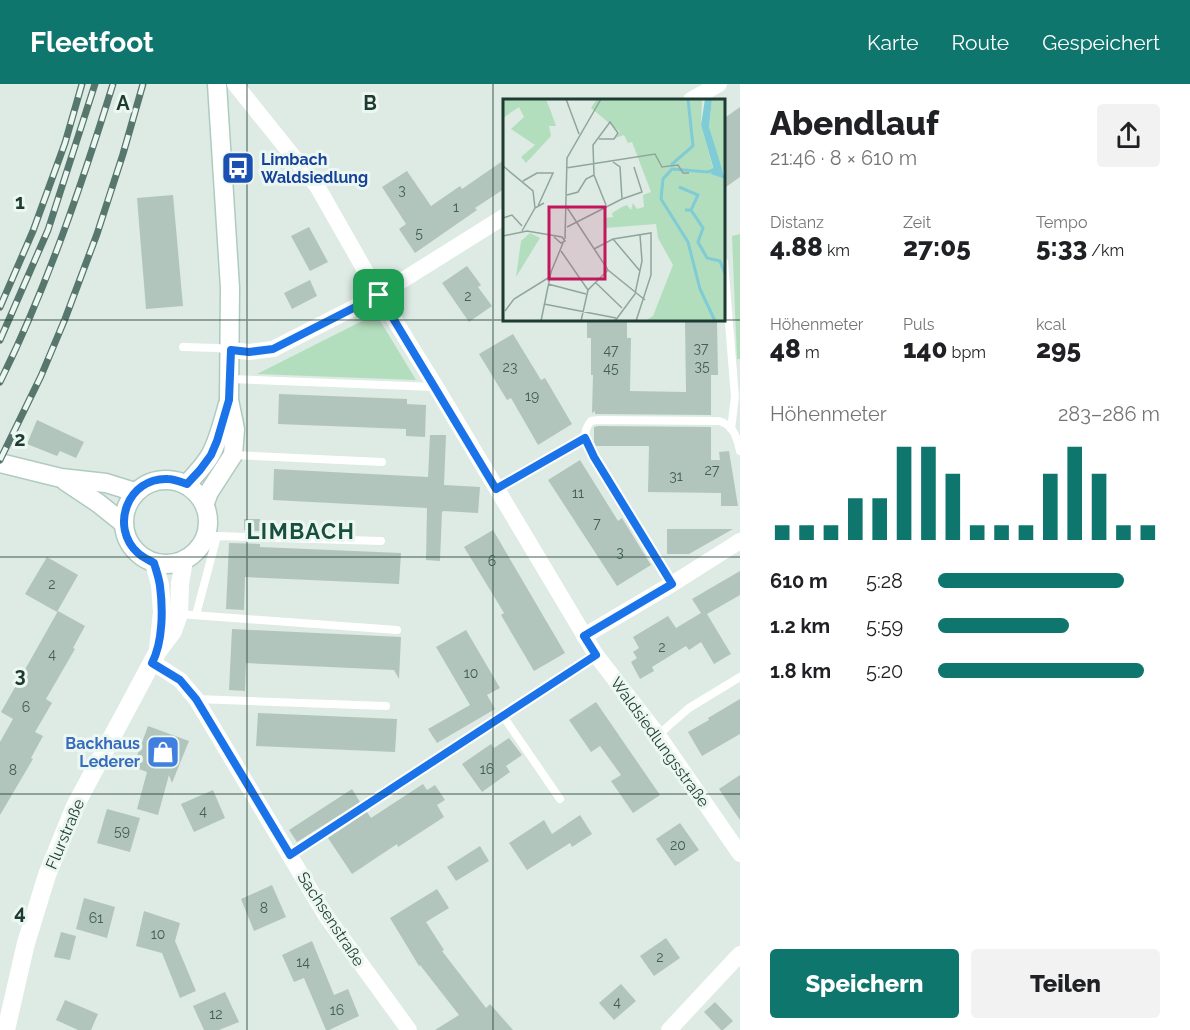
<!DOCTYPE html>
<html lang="de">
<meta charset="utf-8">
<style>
:root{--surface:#fff;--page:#f2f2f2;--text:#202124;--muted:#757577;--accent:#0f766e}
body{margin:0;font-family:Raleway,sans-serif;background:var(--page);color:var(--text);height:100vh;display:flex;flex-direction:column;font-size:22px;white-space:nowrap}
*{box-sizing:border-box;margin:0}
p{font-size:20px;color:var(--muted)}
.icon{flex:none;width:33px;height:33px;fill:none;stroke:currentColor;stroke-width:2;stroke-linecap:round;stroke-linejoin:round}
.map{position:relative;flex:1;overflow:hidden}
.details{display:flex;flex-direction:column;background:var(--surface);width:450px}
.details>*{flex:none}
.pin{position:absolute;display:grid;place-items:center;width:51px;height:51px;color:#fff;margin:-26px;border-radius:12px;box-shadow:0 3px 9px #0006}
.round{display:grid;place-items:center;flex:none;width:63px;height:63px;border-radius:6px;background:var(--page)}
.headline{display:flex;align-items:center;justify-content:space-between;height:102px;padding:0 30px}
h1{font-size:33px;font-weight:800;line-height:45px}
.metrics{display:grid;grid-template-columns:repeat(3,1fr);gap:9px;height:102px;padding:6px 30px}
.metrics div{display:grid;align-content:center}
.metrics b{font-size:26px;font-weight:800}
.metrics small{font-size:16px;font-weight:400}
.metrics p{font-size:16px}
.chart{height:168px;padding:12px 30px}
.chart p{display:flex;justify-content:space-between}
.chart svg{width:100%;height:108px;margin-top:6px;stroke:var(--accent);stroke-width:6}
.button{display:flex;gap:12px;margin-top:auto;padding:12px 30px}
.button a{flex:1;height:69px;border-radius:6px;background:var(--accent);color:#fff;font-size:24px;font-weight:800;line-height:69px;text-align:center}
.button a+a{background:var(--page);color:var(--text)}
ul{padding:0 30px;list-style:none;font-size:20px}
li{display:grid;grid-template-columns:96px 72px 1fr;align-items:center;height:45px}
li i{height:15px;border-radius:8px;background:var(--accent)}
header{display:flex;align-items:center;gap:36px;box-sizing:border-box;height:84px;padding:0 30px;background:var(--accent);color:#fff}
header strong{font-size:28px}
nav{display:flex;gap:33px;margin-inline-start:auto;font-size:21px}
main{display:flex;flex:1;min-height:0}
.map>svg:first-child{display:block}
.green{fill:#b3debd}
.building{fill:#b2c5bd}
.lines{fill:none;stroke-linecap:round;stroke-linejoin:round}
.secondary-casing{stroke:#afcbc0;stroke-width:21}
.service{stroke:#fff;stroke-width:8}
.minor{stroke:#fff;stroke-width:16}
.tertiary{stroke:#fff;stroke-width:18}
.secondary{stroke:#fff;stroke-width:18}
.rail-casing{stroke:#57776e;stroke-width:7}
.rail{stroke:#edf7f2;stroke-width:4.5;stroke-dasharray:14;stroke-linecap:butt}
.route-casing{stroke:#fff;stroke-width:12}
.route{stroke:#1a73e8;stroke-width:8}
.grid{fill:none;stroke:#1d3b32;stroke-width:1.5;stroke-opacity:0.55}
.labels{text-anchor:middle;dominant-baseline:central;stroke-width:6;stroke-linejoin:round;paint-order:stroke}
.number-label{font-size:14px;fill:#425e55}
.transit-label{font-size:16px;font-weight:bold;fill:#164399;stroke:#edf7f2;text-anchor:start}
.street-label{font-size:16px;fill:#1d3b32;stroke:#edf7f2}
.shop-label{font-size:16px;font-weight:bold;fill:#366cbe;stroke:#edf7f2;text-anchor:end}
.district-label{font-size:22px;font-weight:bold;letter-spacing:1.5px;fill:#184f3f;stroke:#edf7f2}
.inset-river{fill:none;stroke:#7fcbd6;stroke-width:3}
.inset-road{fill:none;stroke:#90a59d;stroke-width:1.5}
.view{fill:#c2185b;fill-opacity:0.15;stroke:#c2185b;stroke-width:3}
.inset-edge{fill:none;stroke:#1d3b32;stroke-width:3}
.grid-label{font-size:20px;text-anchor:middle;font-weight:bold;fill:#1d3b32;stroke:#edf7f2;stroke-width:6;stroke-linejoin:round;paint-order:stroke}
</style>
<header>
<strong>Fleetfoot</strong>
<nav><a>Karte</a><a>Route</a><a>Gespeichert</a></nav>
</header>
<main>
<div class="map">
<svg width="740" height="946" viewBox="0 0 740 946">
<rect width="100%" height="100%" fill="#ddebe4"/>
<g class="green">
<path d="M740,150V275H737L732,152Z"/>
<path d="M376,230L416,296L257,290Z"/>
</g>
<g class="building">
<path d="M740,23V93L723,105V35Z"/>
<path d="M504,76V105L475,124L477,126L415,169L399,145L406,140L382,103L407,87L431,122L460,102L462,105Z"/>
<path d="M173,111L183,222L146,225L137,114Z"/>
<path d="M309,143L328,178L310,187L291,152Z"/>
<path d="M467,182L481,201L478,203L492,222L469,238L442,199Z"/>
<path d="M310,196L317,212L292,225L284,209Z"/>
<path d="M587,236H627V254H631L630,307L686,308L685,236L717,237L718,291H711V331L595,330V327L592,329L593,291H591V254H587Z"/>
<path d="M513,250L541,296L545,294L572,340L538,361L511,314L507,316L479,270Z"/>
<path d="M279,310L407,315V320L426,321L425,353L406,352V345L278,340Z"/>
<path d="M37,336L84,358L76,374L60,367L57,372L27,360Z"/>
<path d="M598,342L711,343V376H720L719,368L729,367L738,422H721V406V409L648,408L649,362H596L594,358V343Z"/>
<path d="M430,351H446L444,401L480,403L478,429L443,427V429L442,427L440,477L426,476L427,424L273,416L274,385L428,393Z"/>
<path d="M580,376L618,437L622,434L651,481L617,502L548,396Z"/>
<path d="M244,435H260V447L244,446Z"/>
<path d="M667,445H733L689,470H667Z"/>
<path d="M493,446L565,569L534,587L501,531L504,529L464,463Z"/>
<path d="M229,459L260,460V463L401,469L399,500L245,493L244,526L226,525Z"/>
<path d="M47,473L78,491L57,528L25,510Z"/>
<path d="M740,487V511L707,530L731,570L714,580L701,558L689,566L686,562L652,583L654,587L640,595L631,578L637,574L633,568L639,564L633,553L668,532L676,544L701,529L692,515Z"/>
<path d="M58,527L85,542L73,564L75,565L46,615L52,619L35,648L43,652L31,674L33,675L0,731V658L13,635L1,628Z"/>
<path d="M232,545L401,553L399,595L394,586L246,579L245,607L229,606Z"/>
<path d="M466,546L500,604L487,611L495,625L437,659L428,645L470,621L436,563Z"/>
<path d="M740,615V650L702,672L688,648L709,636L708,634Z"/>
<path d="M596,618L660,711L633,729L611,697L621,691L600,662L591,668L569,636Z"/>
<path d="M258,629L397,635L395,668L256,662Z"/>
<path d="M148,642L189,657L172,699L169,691L158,731L137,725L147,688L133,683Z"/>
<path d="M509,654L522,671L506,682L510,688L482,708L462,680L491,660L494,664Z"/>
<path d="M740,691V736L719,705Z"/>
<path d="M423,700L427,706L435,701L445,716L437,721L444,733L398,763L397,760L352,790L328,754L367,728L371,734Z"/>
<path d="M352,705L360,718L297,758L289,746Z"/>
<path d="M213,706L225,734L194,748L181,720Z"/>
<path d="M107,725L140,734L130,768L97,759Z"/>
<path d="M580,731L592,750L572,763L570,759L527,786L509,759L544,736L552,750Z"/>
<path d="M680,739L699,766L675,782L656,755Z"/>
<path d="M480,762L489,777L456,797L447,783Z"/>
<path d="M272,801L286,833L254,847L241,815Z"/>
<path d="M437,805L449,824L426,838L444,866L442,867L486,924L490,920L513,946H435L459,931L420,881L419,882L390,834Z"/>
<path d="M84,814L115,823L107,854L76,845Z"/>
<path d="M144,827L180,839L175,857L196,907L180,914L162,869L136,862Z"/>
<path d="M61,848L76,852L70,876L54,873Z"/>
<path d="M666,854L680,874L654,892L640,872Z"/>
<path d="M312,857L334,911L348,905L359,932L329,946H326L304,894L294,898L282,871Z"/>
<path d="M621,900L636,917L614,936L599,919Z"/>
<path d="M225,908L239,938L219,946H204L193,922Z"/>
<path d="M65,916L98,930L91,946H78L56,936Z"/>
<path d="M715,918L733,937L723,946H721L704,928Z"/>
</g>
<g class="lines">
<g class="secondary-casing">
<g id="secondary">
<path d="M0,379L61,394L106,399L135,408"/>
<circle cx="166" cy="438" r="42"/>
<path d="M65,397L98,419L123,439"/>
<path d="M187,400C195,391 205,381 211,370C219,355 223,337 228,320"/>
<path d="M205,419L209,408L233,371L235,345L229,316L230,204L217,0"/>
</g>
</g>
<g class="service">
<path d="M724,178L735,313L731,345"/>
<path d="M183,263L217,264L230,266"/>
<path d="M230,295L435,303"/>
<path d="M233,371L382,378"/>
<path d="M496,405L585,354"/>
<path d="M672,500L594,373C588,359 580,350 591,337L598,336L719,337C734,341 737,354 740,367"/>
<path d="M179,530L397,546"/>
<path d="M196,531L217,452L381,457"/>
<path d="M196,615L386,622"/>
<path d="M503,632L560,715"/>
<path d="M658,651L689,624L740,593"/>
<path d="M290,771L596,571"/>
</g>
<g class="minor">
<path d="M235,0L317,102L379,211L436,303L596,571L658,651L740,770"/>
<path d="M691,16L719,0"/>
<path d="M231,266L249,268L273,265L379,211L505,132"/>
<path d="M584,552L672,500L740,457"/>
<path d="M152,578L180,596L196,615L326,832L409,946"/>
<path d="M669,946L740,870"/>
</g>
<g class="tertiary">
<path d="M154,479L160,501L162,528L158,565"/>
<path d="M6,946L26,859L47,791L75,722L158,567L173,547L179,530L180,500L184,476"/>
</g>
<use href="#secondary" class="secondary"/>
<g class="rail-casing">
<g id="rail">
<path d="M0,223L33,147L65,59L82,0"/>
<path d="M0,256L48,146L95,0"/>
<path d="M0,298C47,203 82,100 113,0"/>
<path d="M0,376L41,292L65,235L97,150L123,70L143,0"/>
</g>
</g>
<use href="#rail" class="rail"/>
</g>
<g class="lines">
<g class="route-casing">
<path id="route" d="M379,211L496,405L585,354L594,373L672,500L584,552L596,571L290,771L196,615L180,596L152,579C163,558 163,525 160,502C159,494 156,486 154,479C149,476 142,473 138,469C109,443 128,393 168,395C174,395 181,398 187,400L200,386L211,371L217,357L229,316L231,266L249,268L273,265Z"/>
</g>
<use href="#route" class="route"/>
</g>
<path class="grid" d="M247,0V946M493,0V946M0,236H740M0,473H740M0,710H740"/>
<defs>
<g id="bus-square" transform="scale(1.725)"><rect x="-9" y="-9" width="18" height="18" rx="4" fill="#1a4fb4" stroke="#edf7f2"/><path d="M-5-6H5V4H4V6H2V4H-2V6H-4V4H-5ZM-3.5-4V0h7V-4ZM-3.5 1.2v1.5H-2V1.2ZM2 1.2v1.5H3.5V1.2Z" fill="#fff"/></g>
<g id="shop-square" transform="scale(1.725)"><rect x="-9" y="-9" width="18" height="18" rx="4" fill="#3f7fe0" stroke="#edf7f2"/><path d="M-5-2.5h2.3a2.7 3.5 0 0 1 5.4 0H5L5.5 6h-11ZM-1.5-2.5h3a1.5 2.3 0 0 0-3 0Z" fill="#fff"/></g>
</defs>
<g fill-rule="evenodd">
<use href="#bus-square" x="238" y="84"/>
<use href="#shop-square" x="163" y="668"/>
</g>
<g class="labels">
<g class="number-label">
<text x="402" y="106">3</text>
<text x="456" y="123">1</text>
<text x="419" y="149">5</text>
<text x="468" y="212">2</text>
<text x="701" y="264">37</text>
<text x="611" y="266">47</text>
<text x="702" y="282">35</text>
<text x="510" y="283">23</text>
<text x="611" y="284">45</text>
<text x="532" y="312">19</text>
<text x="712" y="386">27</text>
<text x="676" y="392">31</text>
<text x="578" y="409">11</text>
<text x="597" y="439">7</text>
<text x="620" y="468">3</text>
<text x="492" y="477">6</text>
<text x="52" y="500">2</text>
<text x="662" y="563">2</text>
<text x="52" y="570">4</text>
<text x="471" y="589">10</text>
<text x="26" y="623">6</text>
<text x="487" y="685">16</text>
<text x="13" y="686">8</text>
<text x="203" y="727">4</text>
<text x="122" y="747">59</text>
<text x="678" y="761">20</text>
<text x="264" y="824">8</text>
<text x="96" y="834">61</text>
<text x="158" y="850">10</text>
<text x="660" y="873">2</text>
<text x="303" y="878">14</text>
<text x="617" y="918">4</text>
<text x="337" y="926">16</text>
<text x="216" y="930">12</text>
</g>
<g class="transit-label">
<text x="261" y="75">Limbach<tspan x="261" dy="18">Waldsiedlung</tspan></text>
</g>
<g class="street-label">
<text transform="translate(660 658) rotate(54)">Waldsiedlungsstraße</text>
<text transform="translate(65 750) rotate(-67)">Flurstraße</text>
<text transform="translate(331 835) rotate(57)">Sachsenstraße</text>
</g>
<g class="shop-label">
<text x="140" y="659">Backhaus<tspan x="140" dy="18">Lederer</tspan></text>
</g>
<g class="district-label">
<text x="301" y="447">LIMBACH</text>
</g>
</g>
<g transform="translate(503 15)">
<rect width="222" height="222" fill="#ddebe4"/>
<path d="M0,0H43L47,10L53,27H46L48,37L23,64L18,58L32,46L8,30L21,18L16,8L0,19ZM94,0H199L198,26L211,72L207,75L222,80V222H142L150,217L170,166L155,139L153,125L102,129V119L110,118L109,114L119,108L124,106L128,111L130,104L134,110L141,108L140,96L148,93L129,43L125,44L121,36L112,39L117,33L88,9ZM209,0H222V73L215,68L206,28ZM27,134L37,139L13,178L18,142Z" fill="#b3debd"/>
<path d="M202,0H209L206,28L222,80L207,75L211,71L198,26Z" fill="#7fcbd6"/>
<path class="inset-river" d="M168,66L190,47L185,0M176,88L195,96L188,111M182,111H188L200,129L195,143L204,159L217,162L222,175M212,222L197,190L185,143L158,100L160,80L169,70L205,73L213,70"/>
<path class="inset-road" d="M63,0L76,35M96,40H111L115,34L107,23L90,46L91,76L103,106M0,67L30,92L32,109M63,69L152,55L159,68L175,66L180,74H186M20,82L34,74H50L35,107M64,96L75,93L83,80L91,76M119,100L139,93L131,68M63,107L105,171L142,201M0,119L9,116L19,127M64,128L119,100L117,68L110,63M19,132L32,109L41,104M0,137L24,132L59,138L62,142L58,144L51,138M62,140L64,59L98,0M110,140L137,172M91,150L110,140L148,134V176L133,222M58,152L85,191M93,184L119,209M45,185L83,195M41,205L113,219M2,212L11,200L45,179M38,222L48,173L60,144M78,222L85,191L105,171M112,222L132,195L139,162L137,136"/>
<path class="view" d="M46,108H102V180H46Z"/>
<rect width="222" height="222" class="inset-edge"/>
</g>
<g class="grid-label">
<text x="123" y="26">A</text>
<text x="370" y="26">B</text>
<text x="20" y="125">1</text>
<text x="20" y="362">2</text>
<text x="20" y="598">3</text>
<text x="20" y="835">4</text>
</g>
</svg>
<div class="pin" style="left:379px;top:211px;background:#1e9e55"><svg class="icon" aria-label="arrive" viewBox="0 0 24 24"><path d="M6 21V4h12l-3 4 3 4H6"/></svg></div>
</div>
<section class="details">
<div class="headline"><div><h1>Abendlauf</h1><p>21:46 · 8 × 610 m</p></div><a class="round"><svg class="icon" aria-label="share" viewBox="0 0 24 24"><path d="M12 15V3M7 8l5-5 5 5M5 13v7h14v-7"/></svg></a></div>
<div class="metrics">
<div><p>Distanz</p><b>4.88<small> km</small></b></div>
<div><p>Zeit</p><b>27:05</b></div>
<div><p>Tempo</p><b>5:33<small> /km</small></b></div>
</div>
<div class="metrics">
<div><p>Höhenmeter</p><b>48<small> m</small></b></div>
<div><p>Puls</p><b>140<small> bpm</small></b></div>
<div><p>kcal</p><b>295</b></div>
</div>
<div class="chart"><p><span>Höhenmeter</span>283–286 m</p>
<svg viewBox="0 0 160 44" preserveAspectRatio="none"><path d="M5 44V38M15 44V38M25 44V38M35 44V27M45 44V27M55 44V6M65 44V6M75 44V17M85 44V38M95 44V38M105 44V38M115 44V17M125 44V6M135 44V17M145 44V38M155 44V38"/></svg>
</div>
<ul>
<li><b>610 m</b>5:28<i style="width:84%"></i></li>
<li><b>1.2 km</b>5:59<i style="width:59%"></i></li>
<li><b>1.8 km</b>5:20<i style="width:93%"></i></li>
</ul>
<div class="button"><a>Speichern</a><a>Teilen</a></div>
</section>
</main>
